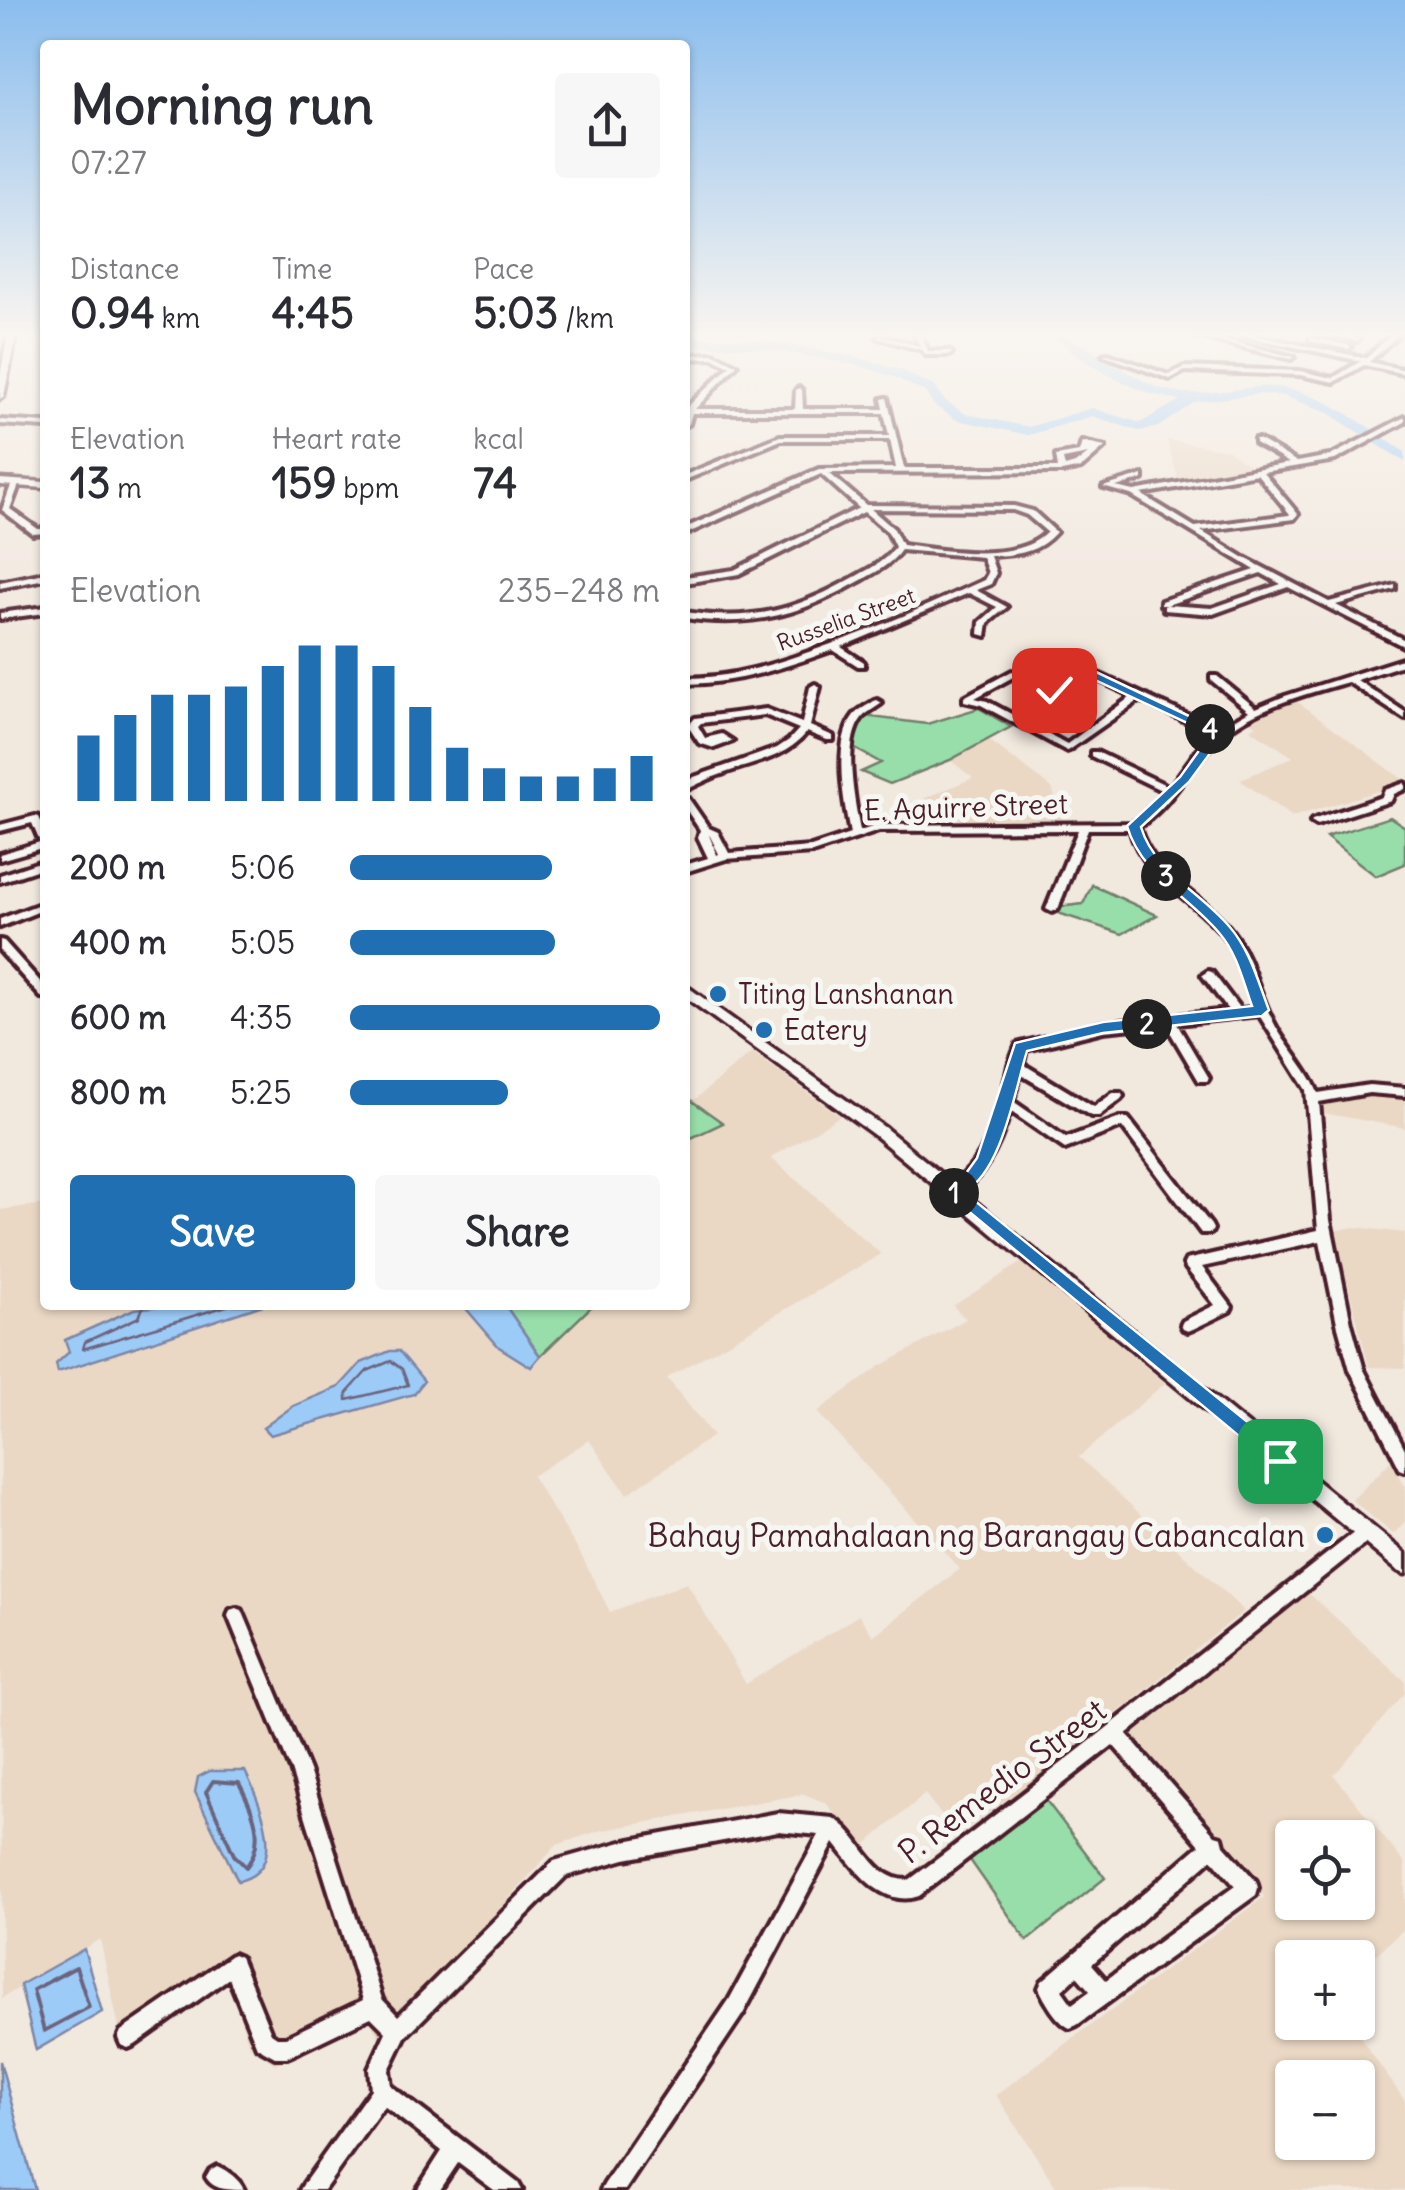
<!DOCTYPE html>
<meta charset="utf-8">
<style>
:root{--surface:#fff;--page:#f7f7f7;--text:#2b2b33;--muted:#7c7c81;--accent:#1f6fb2}
body{margin:0;font-family:Delius,sans-serif;background:var(--page);color:var(--text);height:100vh;display:flex;flex-direction:column;font-size:38px;white-space:nowrap}
*{box-sizing:border-box;margin:0}
p{font-size:32px;color:var(--muted)}
.icon{flex:none;width:55px;height:55px;fill:none;stroke:currentColor;stroke-width:2;stroke-linecap:round;stroke-linejoin:round}
.map{position:relative;flex:1;overflow:hidden}
.side{position:absolute;left:40px;top:40px;width:650px;height:1270px;display:flex;flex-direction:column;background:var(--surface);border-radius:10px;box-shadow:0 2px 8px #0004}
.side>*{flex:none}
.buttons{position:absolute;left:1275px;top:1820px;display:grid;gap:20px}
.buttons a{display:grid;place-items:center;width:100px;height:100px;border-radius:10px;background:var(--surface);box-shadow:0 2px 8px #0004;font-size:50px}
.pin{position:absolute;display:grid;place-items:center;width:85px;height:85px;color:#fff;margin:-42px;border-radius:20px;box-shadow:0 5px 15px #0006}
.km{position:absolute;width:50px;height:50px;margin:-25px;border-radius:50%;background:#222;color:#fff;font-size:28px;line-height:50px;text-align:center}
.round{display:grid;place-items:center;flex:none;width:105px;height:105px;border-radius:10px;background:var(--page)}
.head{display:flex;align-items:center;justify-content:space-between;height:170px;padding:0 30px}
h1{font-size:55px;font-weight:700;line-height:75px}
.metrics{display:grid;grid-template-columns:repeat(3,1fr);gap:15px;height:170px;padding:10px 30px}
.metrics div{display:grid;align-content:center}
.metrics b{font-size:42px;font-weight:700}
.metrics small{font-size:28px;font-weight:400}
.metrics p{font-size:28px}
.chart{height:280px;padding:20px 30px}
.chart p{display:flex;justify-content:space-between}
.chart svg{width:100%;height:180px;margin-top:10px;stroke:var(--accent);stroke-width:6}
.primary-button{display:flex;gap:20px;margin-top:auto;padding:20px 30px}
.primary-button a{flex:1;height:115px;border-radius:10px;background:var(--accent);color:#fff;font-size:40px;font-weight:700;line-height:115px;text-align:center}
.primary-button a+a{background:var(--page);color:var(--text)}
ul{padding:0 30px;list-style:none;font-size:32px}
li{display:grid;grid-template-columns:160px 120px 1fr;align-items:center;height:75px}
li i{height:25px;border-radius:12px;background:var(--accent)}
.map>svg:first-child{display:block}
.built{fill:#ead8c5;fill-rule:evenodd}
.green{fill:#98deab;stroke:#717e6b;stroke-width:2.5}
.water{fill:#9dcbf8;stroke:#7c86a6;stroke-width:2.5}
.lines{fill:none;stroke-linecap:round;stroke-linejoin:round}
.shore-far1{stroke:#6b647d;stroke-width:2.5}
.shore{stroke:#6b647d;stroke-width:4}
.river{fill:#9dcbf8;fill-rule:evenodd}
.minor-casing{stroke:#4a1f2b;stroke-width:8}
.major-casing{stroke:#4a1f2b;stroke-width:7}
.minor{fill:#f6f6f2;fill-rule:evenodd}
.major{fill:#f6f6f2;fill-rule:evenodd}
.route{fill:#1f6fb2;stroke:#fff;stroke-width:2.5}
.poi-dot{fill:#1f6fb2;stroke:#f6f6f2;stroke-width:4}
.labels{text-anchor:middle;dominant-baseline:central;stroke-width:10;stroke-linejoin:round;paint-order:stroke}
.far-street-label{font-size:22px;fill:#4a1f2b;stroke:#f6f6f2}
.street-label{font-size:28px;fill:#4a1f2b;stroke:#f6f6f2}
.poi-label{font-size:28px;fill:#4a1f2b;stroke:#f6f6f2;text-anchor:start}
.near-poi-label{font-size:32px;fill:#4a1f2b;stroke:#f6f6f2;text-anchor:end}
.near-street-label{font-size:32px;fill:#4a1f2b;stroke:#f6f6f2}
</style>
<div class="map">
<svg width="1405" height="2190" viewBox="0 0 1405 2190">
<rect width="100%" height="100%" fill="#f1e8de"/>
<filter id="ink" filterUnits="userSpaceOnUse"><feTurbulence type="fractalNoise" baseFrequency=".01" numOctaves="2"/><feDisplacementMap in="SourceGraphic" scale="20" xChannelSelector="R" yChannelSelector="G"/><feConvolveMatrix kernelMatrix="1 2 1 2 8 2 1 2 1" color-interpolation-filters="sRGB"/></filter>
<g filter="url(#ink)">
<g class="built">
<path d="M1167,440L1228,450L1258,472L1179,482Z"/>
<path d="M1294,699L1405,781V783L1292,817L1240,780L1293,757L1250,729L1257,725L1244,719Z"/>
<path d="M989,740L1052,788L1062,819L964,821L923,799L973,778L950,760Z"/>
<path d="M752,1052L840,1116L771,1158L881,1254L667,1378L713,1436L627,1494L589,1440L532,1476L581,1555L610,1612L687,1583L746,1684L859,1615L873,1636L960,1569L817,1412L879,1367L966,1319L953,1306L1022,1262L1165,1383L1079,1457L1244,1611L1034,1780L957,1835L925,1794L863,1847L826,1803L804,1794L598,1831L557,1845L381,2040L366,2015L275,2064L249,2045L224,1964L119,2028L100,1939L2,1998L0,1210L45,1204V1305H505L540,1356L593,1305H685V1141L722,1123L693,1101Z"/>
<path d="M1376,1081L1405,1084V1128L1323,1113L1324,1094Z"/>
<path d="M1354,1227L1405,1233V1368L1369,1367L1334,1231Z"/>
<path d="M1392,1460L1405,1487V1524L1393,1534L1352,1500Z"/>
<path d="M1303,1588L1405,1681V1693L1334,1775L1405,1864V1928L1358,1971V1958H1292V2022L1350,2023L1405,2101V2190H1058L996,2095L1264,1897L1231,1847L1129,1735ZM1292,1838H1358V1902H1292ZM1292,2078H1358V2142H1292Z"/>
</g>
<g class="green">
<path d="M979,708L1011,727L950,760L890,784L861,772L881,763L852,747L864,716L927,724Z"/>
<path d="M1390,817L1405,827V864L1376,876L1326,837Z"/>
<path d="M1092,885L1157,915L1122,934L1055,912L1058,907L1083,904Z"/>
<path d="M685,1096L723,1123L685,1141Z"/>
<path d="M505,1305H593L540,1356Z"/>
<path d="M1045,1799L1105,1878L1027,1941L968,1857Z"/>
</g>
<g class="water">
<path d="M170,1305H263L58,1372L56,1364L69,1352L65,1340L134,1309Z"/>
<path d="M463,1305H505L540,1356L531,1367L499,1347Z"/>
<path d="M390,1351H399L424,1381L414,1394L270,1435L263,1428L293,1406L339,1387L361,1363Z"/>
<path d="M210,1771H245C260,1802 290,1870 238,1881L195,1792L198,1777Z"/>
<path d="M84,1949L102,2012L36,2050L20,1985Z"/>
<path d="M0,2061L35,2190H0Z"/>
</g>
<g class="lines">
<g class="shore-far1">
<path d="M144,1305L139,1317L85,1342L83,1349L230,1305"/>
<path d="M391,1361L402,1369L408,1385L347,1400V1393L367,1371Z"/>
</g>
<g class="shore">
<path d="M213,1781L239,1783C253,1810 267,1840 246,1867L234,1855L206,1792Z"/>
<path d="M76,1967L89,2007L44,2031L33,1990Z"/>
</g>
<path class="river" d="M1053,335C1080,335 1129,378 1162,389C1196,399 1226,389 1261,387C1316,384 1361,424 1405,452V462L1328,413L1284,396L1260,394L1195,402L1158,427L1139,431L1092,416L1029,435L957,420L935,406L925,392L892,376L853,364L760,348L685,345V337L760,340L859,358L900,370L934,386L944,400L966,414L1029,427L1092,408L1140,423L1180,400C1135,394 1087,366 1053,335Z"/>
<g class="minor-casing">
<g id="minor">
<path d="M915,335H921L928,351H949L952,353L949,355H926L922,350L878,338L881,336L920,346Z"/>
<path d="M1193,335H1205L1294,357L1291,359Z"/>
<path d="M1239,335H1252L1366,358L1391,335H1398L1369,362L1405,370V374L1364,365L1334,382L1300,375L1185,371L1170,379L1103,355L1108,354L1169,375L1184,367L1300,371L1333,378L1361,361Z"/>
<path d="M1335,335H1347L1359,339L1356,341Z"/>
<path d="M1312,338L1348,345L1351,347L1348,349L1310,341V339Z"/>
<path d="M714,354L737,365L695,409H795L796,390L799,388L802,390L803,409H884L882,399L887,398L904,468H1058L1056,456L1079,452L1082,442L1105,447L1081,468L1062,472L829,473L866,505L1014,506L1033,511L1056,532C1038,553 1017,555 990,556L996,573L991,584L976,590L1007,607L988,623L986,636L979,634L980,622L997,607L969,593L841,647L864,662V666H858L833,650C785,667 737,684 685,684V678C732,678 776,664 820,648C876,629 931,604 984,580L988,573L982,557L901,550C891,565 874,573 858,582C800,615 751,628 685,618V612C750,622 794,611 851,579C867,570 885,562 895,547L888,532L864,512L739,574L685,583V577L734,570L859,508L821,474L688,533H685V528L819,469L896,468L890,440H781L685,480V475L780,436H889L884,413H692L689,424L685,426V409L730,366L713,358L685,359V355ZM1088,454L1075,464L1065,467L1063,459ZM871,509L1013,510L1027,515L1047,532C1017,564 943,550 902,545L894,529Z"/>
<path d="M1405,417V422L1335,460L1263,472L1298,514L1294,519L1201,531L1243,557L1329,602L1395,585V589L1336,605L1405,640V647L1288,587L1213,614L1164,610V606L1167,605L1212,608L1281,584L1261,573L1167,605H1161V601L1255,570L1131,495L1103,487L1143,475V479L1116,487L1134,491L1289,463L1255,443V439H1258L1297,462L1330,456ZM1257,474L1290,514L1289,515L1195,527L1141,494Z"/>
<path d="M0,420L45,423V427L0,424Z"/>
<path d="M13,480L20,482L10,509L38,529H45V533L33,534L2,510Z"/>
<path d="M45,573V579L0,588V582Z"/>
<path d="M45,607V613L0,619V613Z"/>
<path d="M1405,658V664L1357,680L1405,712V719L1348,682C1303,695 1250,708 1215,742C1186,771 1174,803 1139,827C1151,874 1203,893 1231,930C1253,959 1257,990 1273,1021C1285,1046 1308,1067 1318,1093L1369,1085L1405,1088V1096L1369,1093L1319,1102L1330,1220L1351,1323L1364,1370L1405,1449V1471L1400,1469L1350,1370L1337,1323L1320,1241L1202,1267L1232,1307L1230,1311L1193,1329L1188,1331L1183,1329L1181,1325L1183,1321L1215,1305L1186,1268L1184,1264L1186,1260L1318,1230L1306,1090L1259,1015L1177,1024L1209,1078L1207,1081H1199L1166,1025L1103,1031L1026,1050L1023,1064L1094,1107L1113,1093H1121L1123,1096L1121,1099L1099,1116H1091L1020,1074L1013,1101L1066,1138L1120,1118H1128L1211,1225L1213,1229L1211,1233H1201L1122,1127L1065,1149L1010,1111C1002,1138 980,1195 946,1194L944,1190C950,1184 957,1180 964,1174C983,1156 991,1131 999,1107V1101L1002,1097L1009,1065L1017,1044L1103,1023L1228,1010L1202,975L1208,971L1212,972L1240,1009L1256,1008C1245,981 1238,950 1218,929C1189,897 1141,874 1130,829H1088L1058,909L1052,912L1046,909L1078,830L879,831L812,853L726,859L685,872V865L708,858L698,837L700,830L685,808V798L689,799L709,828L718,832L729,853L811,847L850,834C844,802 832,743 854,715C859,709 867,706 874,701L877,700L882,703C876,708 867,712 862,718C842,743 855,802 860,831L878,825L1132,823L1145,814L1165,792L1091,756V752H1097L1170,787L1198,749L1213,734L1140,700L1067,751L981,705L964,701V697L1012,671L1054,687L1094,672L1218,729L1249,711L1211,680V676H1217L1256,708L1285,696ZM1013,677L1054,693L1094,678L1132,696L1067,744L987,701L975,698ZM709,835L710,836L719,854L717,855Z"/>
<path d="M815,684L820,687L810,726L833,736V740H827L807,732C787,758 751,763 722,774C709,778 697,785 685,790V783L694,777L777,748L789,740L799,729L765,715L701,723L698,726L705,738L722,734L733,741L714,748L699,743L688,726L695,718L766,709L802,723L810,687Z"/>
<path d="M1405,783V789L1394,794L1391,801L1320,824L1316,825L1311,822L1312,820L1382,797L1385,790Z"/>
<path d="M35,816L39,817L45,830V847L0,860V854L40,842L32,823L0,831V825Z"/>
<path d="M45,860V867L0,882V875Z"/>
<path d="M45,902V909L0,927V919Z"/>
<path d="M0,940L4,941L45,987V998L41,997L0,951Z"/>
<path d="M1366,1526L1372,1528L1374,1533L1372,1538L1127,1734L1215,1835L1222,1837L1224,1845L1256,1881L1258,1888L1256,1895L1077,2025L1070,2028C1057,2022 1045,2001 1039,1988L1042,1981L1200,1845L1113,1745L919,1896C882,1909 854,1868 834,1843L743,2014L625,2190H601L605,2183L729,2000L819,1835L778,1831L625,1859L566,1876L405,2037L389,2070L391,2086L518,2183L522,2190H494L458,2163L440,2190H417L442,2151L384,2106L324,2190H300L304,2183L371,2089L369,2069L386,2032L371,2017L294,2054L287,2057H275L257,2047L229,1978L135,2045L128,2048L121,2045L118,2038L121,2031L233,1954L240,1957L271,2033L277,2037H286L363,2000L291,1770L228,1616L230,1610L236,1608L242,1610L309,1770L382,1999L398,2016L554,1861L625,1841L778,1813L833,1818C862,1833 871,1881 909,1880C1062,1766 1210,1645 1360,1528ZM1212,1859L1235,1886L1106,1980L1092,1964ZM1077,1976L1090,1991L1072,2004L1062,1990Z"/>
<path d="M217,2166C228,2171 239,2179 244,2190C228,2190 213,2190 206,2177L210,2170Z"/>
</g>
</g>
<g class="major-casing">
<g id="major">
<path d="M8,335H16L4,396L0,399V375Z"/>
<path d="M0,479L45,482V488L0,485Z"/>
<path d="M685,985L884,1127L1405,1553V1574L1398,1571L874,1135L685,997Z"/>
</g>
</g>
<use href="#minor" class="minor"/>
<use href="#major" class="major"/>
</g>
</g>
<linearGradient id="sky" x2="0" y2="1"><stop stop-color="#8abdee"/><stop offset="0.52" stop-color="#f9f5f0"/><stop offset="1" stop-color="#f9f5f0" stop-opacity="0"/></linearGradient>
<rect width="1405" height="642" fill="url(#sky)"/>
<path class="route" d="M1094,671L1225,733L1189,782L1141,827C1154,871 1200,892 1229,926C1250,950 1258,981 1269,1010L1262,1016L1103,1033L1027,1051C1015,1090 1002,1172 964,1192L1287,1454L1290,1461L1280,1470L943,1190L964,1176L977,1158L1015,1043L1103,1022L1252,1006C1243,981 1237,954 1220,934C1190,897 1141,875 1127,826L1180,777L1211,734L1093,679L1054,694L1048,690Z"/>
<g class="poi-dot">
<circle cx="718" cy="994" r="10"/>
<circle cx="764" cy="1030" r="10"/>
<circle cx="1325" cy="1535" r="10"/>
</g>
<g class="labels">
<g class="far-street-label">
<text transform="translate(846 619) rotate(-20)">Russelia Street</text>
</g>
<g class="street-label">
<text transform="translate(966 807) rotate(-2)">E. Aguirre Street</text>
</g>
<g class="poi-label">
<text x="738" y="994">Titing Lanshanan</text>
<text x="784" y="1030">Eatery</text>
</g>
<g class="near-poi-label">
<text x="1305" y="1535">Bahay Pamahalaan ng Barangay Cabancalan</text>
</g>
<g class="near-street-label">
<text transform="translate(1002 1781) rotate(-37)">P. Remedio Street</text>
</g>
</g>
</svg>
<div class="buttons">
<a><svg class="icon" aria-label="locate" viewBox="0 0 24 24"><circle cx="12" cy="12" r="6"/><path d="M12 2v4M12 18v4M2 12h4M18 12h4"/></svg></a>
<a>+</a>
<a>−</a>
</div>
<div class="pin" style="left:1280px;top:1461px;background:#1e9e55"><svg class="icon" aria-label="arrive" viewBox="0 0 24 24"><path d="M6 21V4h12l-3 4 3 4H6"/></svg></div>
<div class="pin" style="left:1054px;top:690px;background:#d93025"><svg class="icon" aria-label="check" viewBox="0 0 24 24"><path d="M5 12l5 5 9-10"/></svg></div>
<b class="km" style="left:954px;top:1193px">1</b>
<b class="km" style="left:1147px;top:1024px">2</b>
<b class="km" style="left:1166px;top:876px">3</b>
<b class="km" style="left:1210px;top:729px">4</b>
<section class="side">
<div class="head"><div><h1>Morning run</h1><p>07:27</p></div><a class="round"><svg class="icon" aria-label="share" viewBox="0 0 24 24"><path d="M12 15V3M7 8l5-5 5 5M5 13v7h14v-7"/></svg></a></div>
<div class="metrics">
<div><p>Distance</p><b>0.94<small> km</small></b></div>
<div><p>Time</p><b>4:45</b></div>
<div><p>Pace</p><b>5:03<small> /km</small></b></div>
</div>
<div class="metrics">
<div><p>Elevation</p><b>13<small> m</small></b></div>
<div><p>Heart rate</p><b>159<small> bpm</small></b></div>
<div><p>kcal</p><b>74</b></div>
</div>
<div class="chart"><p><span>Elevation</span>235–248 m</p>
<svg viewBox="0 0 160 44" preserveAspectRatio="none"><path d="M5 44V28M15 44V23M25 44V18M35 44V18M45 44V16M55 44V11M65 44V6M75 44V6M85 44V11M95 44V21M105 44V31M115 44V36M125 44V38M135 44V38M145 44V36M155 44V33"/></svg>
</div>
<ul>
<li><b>200 m</b>5:06<i style="width:65%"></i></li>
<li><b>400 m</b>5:05<i style="width:66%"></i></li>
<li><b>600 m</b>4:35<i style="width:100%"></i></li>
<li><b>800 m</b>5:25<i style="width:51%"></i></li>
</ul>
<div class="primary-button"><a>Save</a><a>Share</a></div>
</section>
</div>
